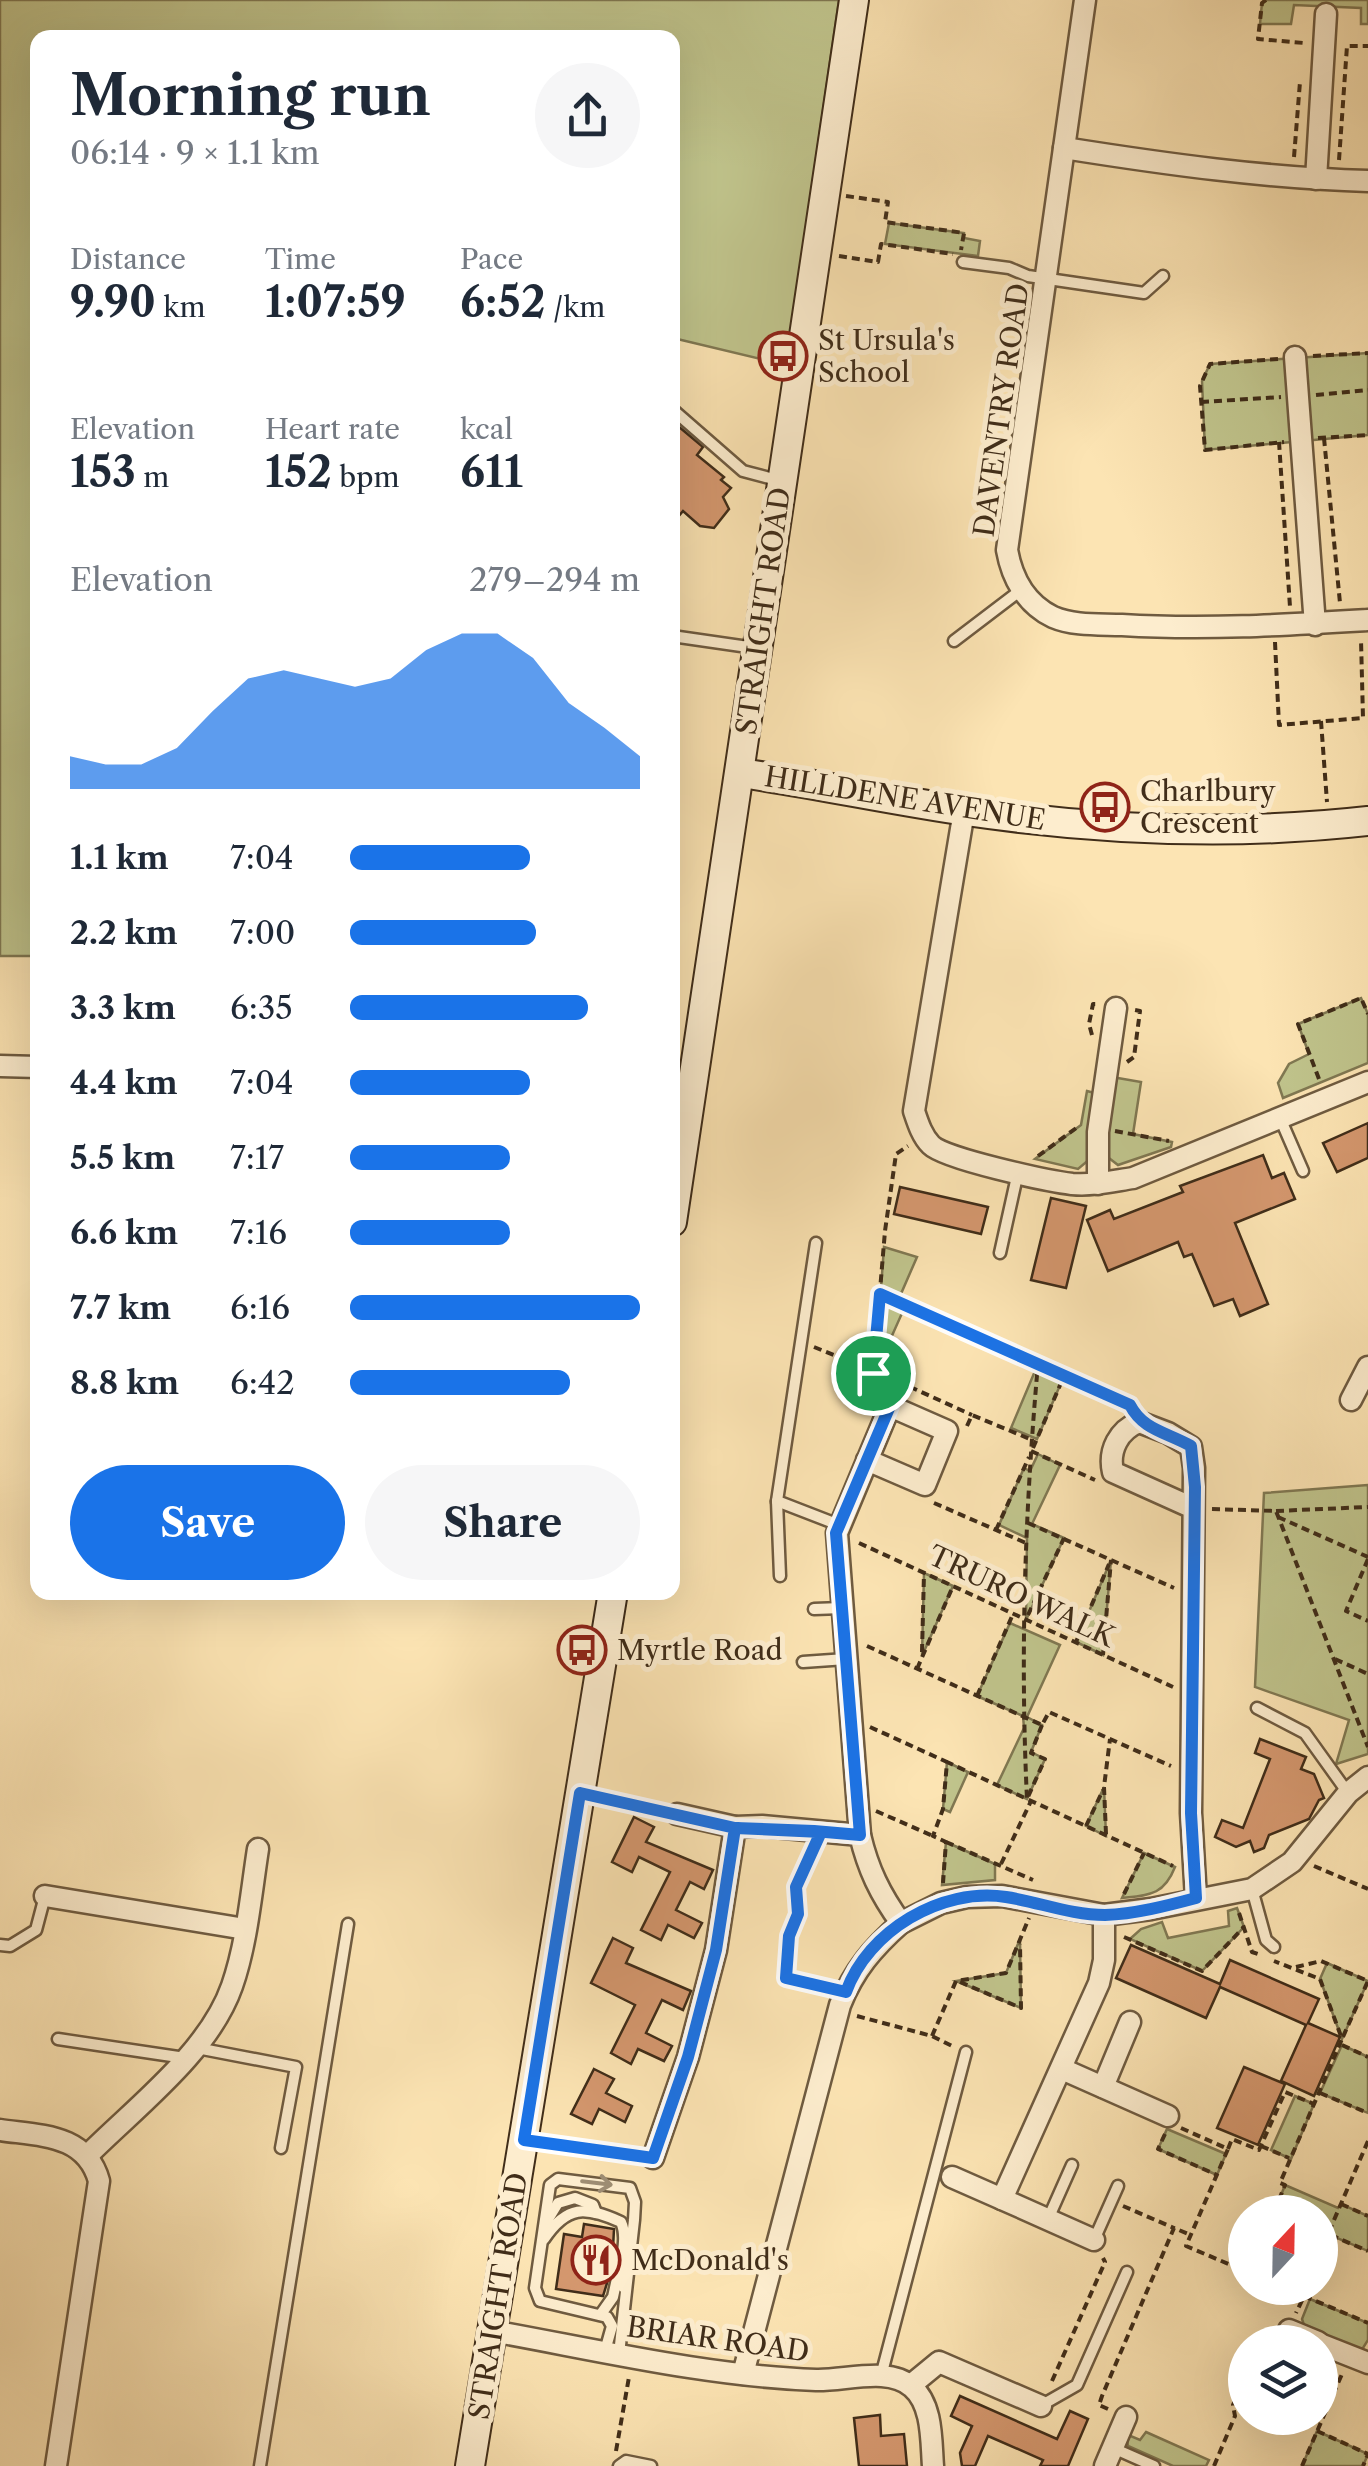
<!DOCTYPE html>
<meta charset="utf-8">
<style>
:root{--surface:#fff;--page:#f6f6f7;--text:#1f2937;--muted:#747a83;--accent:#1a73e8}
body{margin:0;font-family:"Libre Caslon Text",serif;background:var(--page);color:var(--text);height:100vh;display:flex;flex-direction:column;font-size:38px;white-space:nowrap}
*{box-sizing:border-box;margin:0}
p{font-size:32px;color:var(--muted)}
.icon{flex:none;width:55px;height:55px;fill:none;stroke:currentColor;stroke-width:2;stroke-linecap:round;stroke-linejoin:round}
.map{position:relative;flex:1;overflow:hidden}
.side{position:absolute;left:30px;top:30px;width:650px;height:1570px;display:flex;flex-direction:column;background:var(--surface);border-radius:20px;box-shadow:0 10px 40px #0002}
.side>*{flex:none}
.needle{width:65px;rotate:22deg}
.fabs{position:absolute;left:1228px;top:2195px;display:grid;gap:20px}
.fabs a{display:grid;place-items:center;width:110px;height:110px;border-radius:50%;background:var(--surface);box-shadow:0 10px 40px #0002;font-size:50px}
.pin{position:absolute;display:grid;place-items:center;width:85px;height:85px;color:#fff;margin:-42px;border:5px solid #fff;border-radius:50%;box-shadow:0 2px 10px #0007}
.round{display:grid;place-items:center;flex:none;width:105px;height:105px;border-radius:52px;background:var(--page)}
.overview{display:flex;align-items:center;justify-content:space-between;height:170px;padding:0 40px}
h1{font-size:55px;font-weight:800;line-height:75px}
.figures{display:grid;grid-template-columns:repeat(3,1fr);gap:15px;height:170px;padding:10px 40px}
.figures div{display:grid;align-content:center}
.figures b{font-size:42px;font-weight:800}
.figures small{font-size:28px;font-weight:400}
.figures p{font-size:28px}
.chart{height:280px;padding:20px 40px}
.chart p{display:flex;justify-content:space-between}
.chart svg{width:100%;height:180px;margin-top:10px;fill:var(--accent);opacity:.7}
.action{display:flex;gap:20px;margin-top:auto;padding:20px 40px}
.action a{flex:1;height:115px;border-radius:60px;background:var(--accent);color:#fff;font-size:40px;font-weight:800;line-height:115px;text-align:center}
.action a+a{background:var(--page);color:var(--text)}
ul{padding:0 40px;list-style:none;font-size:32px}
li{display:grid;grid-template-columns:160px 120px 1fr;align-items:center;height:75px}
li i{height:25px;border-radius:12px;background:var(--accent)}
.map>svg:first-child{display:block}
.green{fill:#c0c48c;stroke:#807852;stroke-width:2.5}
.building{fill:#d4976e;stroke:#402d19;stroke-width:2.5}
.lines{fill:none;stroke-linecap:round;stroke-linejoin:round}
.lane-casing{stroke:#6f5b40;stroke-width:15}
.street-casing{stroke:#6f5b40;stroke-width:25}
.secondary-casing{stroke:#402d19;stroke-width:32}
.path{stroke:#402d19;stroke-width:4;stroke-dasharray:8 5;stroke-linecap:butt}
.lane{stroke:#fdedce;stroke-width:10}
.street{stroke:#fdedce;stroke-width:20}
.secondary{stroke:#fdedce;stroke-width:28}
.oneway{stroke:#9e8d74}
.route-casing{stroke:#fff;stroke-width:20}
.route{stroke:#1a73e8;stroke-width:12}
.labels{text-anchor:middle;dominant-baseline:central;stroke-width:10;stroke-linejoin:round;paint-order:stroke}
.poi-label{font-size:28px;fill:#402d19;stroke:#fdedce;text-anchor:start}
.street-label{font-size:28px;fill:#402d19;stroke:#fdedce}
</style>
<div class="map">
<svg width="1368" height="2466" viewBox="0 0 1368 2466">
<rect width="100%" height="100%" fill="#fce4b3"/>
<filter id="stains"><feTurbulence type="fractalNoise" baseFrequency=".002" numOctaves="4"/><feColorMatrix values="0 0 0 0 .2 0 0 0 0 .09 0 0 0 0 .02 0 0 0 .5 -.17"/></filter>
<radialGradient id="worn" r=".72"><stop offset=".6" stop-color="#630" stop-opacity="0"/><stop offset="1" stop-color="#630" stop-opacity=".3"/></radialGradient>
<g class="green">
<path d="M0,0H839L786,365L673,338L672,38H38L37,956H0Z"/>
<path d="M1266,0H1368V24H1361V8L1294,5L1291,24H1260L1262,3Z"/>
<path d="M889,223L964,233V238L980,241L978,256L885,244Z"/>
<path d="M1368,353V435L1205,450L1202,381L1210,364Z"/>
<path d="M1361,998L1368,1014V1063L1283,1098L1278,1083L1289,1064L1309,1054L1298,1024Z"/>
<path d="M1112,1077L1141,1082L1133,1134L1172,1142L1171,1147L1118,1165L1105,1155Z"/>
<path d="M1087,1091L1098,1094L1091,1158L1078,1169L1035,1159L1081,1125Z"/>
<path d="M884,1247L917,1257L900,1296L881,1288Z"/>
<path d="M880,1301L903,1311L878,1367L874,1365Z"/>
<path d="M1038,1364L1064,1376L1037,1439L1011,1428Z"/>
<path d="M1038,1454L1060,1465L1032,1524L1064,1538L1026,1620L1027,1538L999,1525L1024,1468L1030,1471Z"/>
<path d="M1368,1485V1754L1336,1764L1349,1720L1255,1687L1264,1493Z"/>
<path d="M1111,1560L1103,1655L1076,1642Z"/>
<path d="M924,1573L953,1586L922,1656Z"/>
<path d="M1010,1623L1060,1645L1027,1717L1042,1725L1031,1752L1045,1759L1027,1799L997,1785L1024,1728L1023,1716L977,1696Z"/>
<path d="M947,1762L968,1772L950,1812L943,1809Z"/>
<path d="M1104,1787L1106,1836L1086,1826Z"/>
<path d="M946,1842L995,1864V1880L942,1885Z"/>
<path d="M1144,1853L1175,1867C1164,1895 1150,1895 1122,1898Z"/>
<path d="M1237,1908L1244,1927L1202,1971L1130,1939L1141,1929L1162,1922L1168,1938L1229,1926L1228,1911Z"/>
<path d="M1020,1939L1021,2008L956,1981L1006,1973Z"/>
<path d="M1327,1963L1368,1981L1342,2039L1320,1979Z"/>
<path d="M1342,2045L1368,2057V2113L1320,2093Z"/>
<path d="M1295,2096L1314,2104L1291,2159L1271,2150Z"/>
<path d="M1167,2129L1226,2154L1217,2175L1158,2149Z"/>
<path d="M1285,2185L1338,2208L1341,2204L1368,2216V2251L1320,2231V2212L1275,2211Z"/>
<path d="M1310,2299L1368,2323V2340L1363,2348L1354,2351L1306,2331L1302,2319Z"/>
<path d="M1317,2431L1368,2454L1363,2466H1302Z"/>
<path d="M1146,2432L1209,2460L1206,2466H1173L1128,2446L1126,2434L1140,2440Z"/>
</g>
<g class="building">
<path d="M672,421L703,447L697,455L724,477L721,480L731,488L723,497L729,509L714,528L700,526L683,511L672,524Z"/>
<path d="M1368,1123V1158L1337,1172L1323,1143Z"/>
<path d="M1263,1155L1272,1178L1284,1173L1295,1199L1235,1223L1268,1304L1240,1316L1233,1299L1214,1306L1192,1254L1184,1257L1178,1242L1108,1271L1087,1220L1110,1210L1114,1219L1183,1192L1180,1186Z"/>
<path d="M900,1187L988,1207L981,1234L894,1214Z"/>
<path d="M1051,1198L1086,1206L1066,1288L1031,1280Z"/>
<path d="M1260,1739L1306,1757L1301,1769L1314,1774L1324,1798L1319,1800L1309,1819L1269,1835L1264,1848L1254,1852L1250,1841L1236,1847L1215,1837L1222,1820L1243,1828L1270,1759L1255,1753Z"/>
<path d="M634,1817L654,1827L646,1842L713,1870L704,1889L690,1882L676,1910L702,1923L694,1938L668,1925L661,1940L641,1930L670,1872L639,1857L632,1872L612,1862Z"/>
<path d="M613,1938L633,1948L626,1963L691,1991L683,2010L662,2000L646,2033L672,2046L664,2061L638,2049L631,2064L611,2053L635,2005L591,1983Z"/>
<path d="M1131,1945L1220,1984L1230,1960L1319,1999L1308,2023L1340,2037L1314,2096L1281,2081L1306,2025L1220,1987L1206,2018L1116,1978Z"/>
<path d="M1244,2067L1285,2084L1258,2145L1217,2128Z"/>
<path d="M594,2069L614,2079L606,2093L632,2106L625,2122L599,2109L592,2124L571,2114Z"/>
<path d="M584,2224L614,2229L612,2267L603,2296L556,2289L564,2234L582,2237Z"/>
<path d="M960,2396L1057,2439L1070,2411L1088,2419L1068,2466H1040L1043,2460L988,2436L975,2466H962L960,2453L972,2426L951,2416Z"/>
<path d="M880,2415L881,2436L904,2434L907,2466H859L854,2418Z"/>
</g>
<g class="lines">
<g class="lane-casing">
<g id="lane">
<path d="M963,262L1009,268L1028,276L1144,293L1163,276"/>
<path d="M672,409L743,471L781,481"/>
<path d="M672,636L755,648"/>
<path d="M954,641L1021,590"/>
<path d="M1280,1118L1303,1171"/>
<path d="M816,1243L777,1501L839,1525"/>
<path d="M1000,1253L1018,1172"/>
<path d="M777,1501L780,1576"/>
<path d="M814,1609L842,1608"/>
<path d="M803,1662L846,1659"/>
<path d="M1257,1708L1305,1733L1348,1793"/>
<path d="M1252,1889L1266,1940L1274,1947"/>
<path d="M0,1945L10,1946L36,1930L45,1896"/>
<path d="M58,2039L185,2058"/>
<path d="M197,2048L296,2067L281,2148"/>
<path d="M1048,2219L1072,2165"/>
<path d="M547,2221L558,2203L575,2198L593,2205L596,2213"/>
<path d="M544,2239C567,2205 585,2206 621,2222C630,2242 616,2265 623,2287"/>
<path d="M1094,2240L1118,2186"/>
<path d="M601,2314L613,2297L618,2274"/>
<path d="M605,2351L612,2326L607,2317L540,2301L535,2288L550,2185L558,2179L630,2188L635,2202L634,2220L619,2354"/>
<path d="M881,2376L966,2052"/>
<path d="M1042,2405L1077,2385L1127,2272"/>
<path d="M1113,2448L1154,2466"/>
<path d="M260,2466L348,1924"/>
<path d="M619,2466L626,2461L651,2466"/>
</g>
</g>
<g class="street-casing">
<g id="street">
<path d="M1085,0L1007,550C1012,578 1026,604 1053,617C1074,626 1100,624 1122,625C1205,630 1285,625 1368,620"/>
<path d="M1064,148C1165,164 1266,178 1368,181"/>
<path d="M1316,179L1326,14"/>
<path d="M1295,357L1315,625"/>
<path d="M964,811L914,1111C918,1123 922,1136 931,1145C945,1159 1048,1181 1072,1184C1093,1186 1113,1181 1133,1178L1368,1082"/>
<path d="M0,1066L38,1067"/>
<path d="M1098,1184V1132L1116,1008"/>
<path d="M1351,1400L1368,1367"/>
<path d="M1193,1508L1113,1472C1108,1450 1119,1430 1139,1422L1168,1433L1191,1447L1194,1468L1191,1813L1196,1899"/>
<path d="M677,1814L735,1827"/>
<path d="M860,1835L837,1533L890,1406L947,1431L925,1485L867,1460"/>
<path d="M45,1896L245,1929"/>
<path d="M1062,2069L1168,2116"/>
<path d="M1103,2087L1130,2022"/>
<path d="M0,2130C41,2136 86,2134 99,2181L56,2466"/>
<path d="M88,2155C137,2106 209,2052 232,1986C247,1943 251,1894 258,1849"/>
<path d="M653,2158L688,2057L716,1950L735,1827L762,1826L860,1835C868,1869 880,1894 901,1923L941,1903L967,1897L1002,1896L1104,1915L1151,1909L1252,1889L1292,1862L1348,1793L1368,1777"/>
<path d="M952,2177L1002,2199"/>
<path d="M1094,2240L1002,2199L1099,1983L1104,1960V1915"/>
<path d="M492,2331C598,2350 707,2376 816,2380C845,2381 889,2366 912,2387C933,2405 931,2441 933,2466"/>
<path d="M1283,2342L1289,2330L1318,2342"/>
<path d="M1320,2344L1368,2363"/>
<path d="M743,2374L840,2005C854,1970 873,1948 901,1923"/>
<path d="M911,2385L939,2362L1041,2406"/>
<path d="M1105,2466L1126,2417"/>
</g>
</g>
<g class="secondary-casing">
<g id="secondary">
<path d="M741,773C816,784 891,800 966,811C1098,830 1235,836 1368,821"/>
<path d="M672,1222L854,0"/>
<path d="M470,2466L613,1592"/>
</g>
</g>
<g class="path">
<path d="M1266,0L1262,3L1258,39L1304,43"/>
<path d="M1294,157L1300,82"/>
<path d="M1339,160L1347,46H1368"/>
<path d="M846,196L888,202L885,222L964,233L961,250"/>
<path d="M839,256L878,262L881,244L953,254"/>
<path d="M1313,356L1368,353"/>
<path d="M1278,359L1210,364L1200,386L1205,450L1284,442"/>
<path d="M1316,395L1368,390"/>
<path d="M1201,402L1281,397"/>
<path d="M1318,438L1368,435"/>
<path d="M1324,438L1340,603"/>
<path d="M1279,442L1290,607"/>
<path d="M1275,642L1279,725L1363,718L1361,640"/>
<path d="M1321,721L1327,802"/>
<path d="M1092,1035L1089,1024L1093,1004H1096"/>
<path d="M1127,1062L1134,1057L1140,1011L1135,1010"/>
<path d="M1319,1079L1298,1024L1361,998L1368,1014"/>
<path d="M1115,1131L1169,1141"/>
<path d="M1038,1156L1079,1126"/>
<path d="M880,1295L1129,1405"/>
<path d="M814,1347L886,1376L881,1388"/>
<path d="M873,1373L885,1231L896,1154L908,1146"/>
<path d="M886,1376L972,1415"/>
<path d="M967,1426L972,1415L1030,1439"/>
<path d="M1033,1448L1064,1376"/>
<path d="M1031,1451L1095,1480"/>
<path d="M934,1503L1026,1543"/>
<path d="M1212,1509L1276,1511L1368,1747"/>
<path d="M1276,1511L1368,1507"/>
<path d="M1278,1517L1368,1557"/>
<path d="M1028,1523L1174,1588"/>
<path d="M996,1530L1029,1457"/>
<path d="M859,1543L1173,1687"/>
<path d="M1368,1559L1346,1611L1368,1621"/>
<path d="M1028,1615L1064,1538"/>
<path d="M1076,1642L1109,1564"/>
<path d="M867,1646L1042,1725L1049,1712L1171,1766"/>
<path d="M922,1652L924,1573"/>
<path d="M1103,1655L1111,1560"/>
<path d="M1335,1659L1368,1674"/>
<path d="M917,1669L953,1586"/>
<path d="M977,1696L1013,1614"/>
<path d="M1042,1725L1031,1753L1045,1759L1027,1799L1173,1866"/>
<path d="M870,1727L947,1762"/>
<path d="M604,1798L658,1810"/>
<path d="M876,1811L933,1836"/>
<path d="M1086,1826L1103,1790"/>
<path d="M1106,1834L1104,1787L1110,1739"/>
<path d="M946,1842L1033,1880"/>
<path d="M813,1849L796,1887L797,1914L789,1936L786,1978L826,1987"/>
<path d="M1001,1864L1031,1801"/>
<path d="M1314,1866L1368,1889"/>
<path d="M943,1883L946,1842L933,1836L943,1809L947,1762L1027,1799C1020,1655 1025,1508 1038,1364"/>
<path d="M1124,1894L1144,1853"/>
<path d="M1239,1913L1252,1952L1261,1955"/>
<path d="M1124,1937L1202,1971L1244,1927"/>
<path d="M1296,1967L1321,1961L1368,1981L1342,2039"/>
<path d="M960,1982L1021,2008L1020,1944"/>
<path d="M857,2016L932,2036L952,2046"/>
<path d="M932,2036L956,1981L1006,1973L1029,1918"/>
<path d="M1342,2045L1368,2057"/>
<path d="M1320,2093L1368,2113"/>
<path d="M1181,2128L1228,2149L1186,2246L1245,2271"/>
<path d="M1165,2134L1158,2149L1217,2175"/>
<path d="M1368,2141L1328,2234L1368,2251"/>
<path d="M548,2144L633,2156"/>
<path d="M1261,2146L1289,2158"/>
<path d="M1228,2149L1232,2139L1259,2150L1285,2092L1314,2104"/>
<path d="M1341,2204L1368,2216"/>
<path d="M1123,2206L1174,2228"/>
<path d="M1274,2212L1285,2185L1280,2183L1342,2039L1320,1979L1274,1961"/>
<path d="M1284,2288L1304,2296L1296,2313"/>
<path d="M1304,2296L1368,2323"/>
<path d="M1052,2381L1105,2262L1103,2258"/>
<path d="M1108,2409L1099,2405L1102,2396L1174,2228L1191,2235"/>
<path d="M1317,2431L1368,2454L1363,2466"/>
<path d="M616,2451L629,2377"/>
<path d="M1214,2466L1235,2416L1233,2405L1245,2377"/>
<path d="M1302,2466L1342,2374"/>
</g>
<use href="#lane" class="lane"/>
<use href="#street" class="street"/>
<use href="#secondary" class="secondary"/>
</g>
<defs><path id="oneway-shaft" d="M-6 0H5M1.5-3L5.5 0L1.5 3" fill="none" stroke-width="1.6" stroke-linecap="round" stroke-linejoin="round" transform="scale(2.5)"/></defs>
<use class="oneway" href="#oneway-shaft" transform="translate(597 2183) rotate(7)"/>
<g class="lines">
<g class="route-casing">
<path id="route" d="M873,1373L886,1376L877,1396L890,1406L836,1533L860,1835L814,1831L735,1828L716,1950L688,2057L653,2158L524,2140L580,1793L735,1828L821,1832L796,1887L798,1914L789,1936L786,1978L846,1992C868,1931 941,1887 1006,1897C1039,1902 1071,1915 1105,1915C1135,1914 1166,1906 1196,1898L1191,1813L1195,1487L1191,1446C1166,1432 1143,1430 1130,1405L880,1294L873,1373"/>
</g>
<use href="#route" class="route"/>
</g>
<defs>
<g id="bus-ring" transform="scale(2.5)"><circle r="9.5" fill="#fdedce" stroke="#8f2418" stroke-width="1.5"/><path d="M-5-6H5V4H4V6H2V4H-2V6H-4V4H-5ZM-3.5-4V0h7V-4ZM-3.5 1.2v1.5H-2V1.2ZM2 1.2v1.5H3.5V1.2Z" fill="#8f2418"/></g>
<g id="restaurant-ring" transform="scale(2.5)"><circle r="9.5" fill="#fdedce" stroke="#8f2418" stroke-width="1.5"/><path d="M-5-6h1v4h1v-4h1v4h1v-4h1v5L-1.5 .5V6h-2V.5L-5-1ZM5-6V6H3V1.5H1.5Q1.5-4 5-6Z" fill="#8f2418"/></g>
</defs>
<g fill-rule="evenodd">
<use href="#bus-ring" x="783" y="356"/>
<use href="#bus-ring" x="1105" y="807"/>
<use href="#bus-ring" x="582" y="1650"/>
<use href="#restaurant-ring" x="596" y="2260"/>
</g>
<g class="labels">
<g class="poi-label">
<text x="818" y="340">St Ursula's<tspan x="818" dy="32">School</tspan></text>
<text x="1140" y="791">Charlbury<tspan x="1140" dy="32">Crescent</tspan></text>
<text x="617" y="1650">Myrtle Road</text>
<text x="631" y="2260">McDonald's</text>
</g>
<g class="street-label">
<text transform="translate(1001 410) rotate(-82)">DAVENTRY ROAD</text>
<text transform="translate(763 611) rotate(-82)">STRAIGHT ROAD</text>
<text transform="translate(905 798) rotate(9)">HILLDENE AVENUE</text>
<text transform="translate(1022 1596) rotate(25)">TRURO WALK</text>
<text transform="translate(498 2296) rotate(-81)">STRAIGHT ROAD</text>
<text transform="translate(718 2339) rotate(8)">BRIAR ROAD</text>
</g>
</g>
<rect width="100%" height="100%" filter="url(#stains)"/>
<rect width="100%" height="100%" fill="url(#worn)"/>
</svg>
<div class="fabs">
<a><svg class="needle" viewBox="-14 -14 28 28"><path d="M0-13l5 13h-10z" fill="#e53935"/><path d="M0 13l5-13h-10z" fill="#747a83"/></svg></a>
<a><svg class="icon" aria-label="layers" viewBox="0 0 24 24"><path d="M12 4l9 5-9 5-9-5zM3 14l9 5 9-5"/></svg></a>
</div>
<div class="pin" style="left:873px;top:1373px;background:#1e9e55"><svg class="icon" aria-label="arrive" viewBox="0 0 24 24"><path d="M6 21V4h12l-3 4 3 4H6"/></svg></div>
<section class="side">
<div class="overview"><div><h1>Morning run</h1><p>06:14 · 9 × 1.1 km</p></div><a class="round"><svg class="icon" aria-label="share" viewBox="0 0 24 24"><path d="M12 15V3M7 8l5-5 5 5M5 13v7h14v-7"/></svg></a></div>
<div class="figures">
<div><p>Distance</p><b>9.90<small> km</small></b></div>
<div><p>Time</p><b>1:07:59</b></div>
<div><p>Pace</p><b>6:52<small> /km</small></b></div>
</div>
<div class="figures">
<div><p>Elevation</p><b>153<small> m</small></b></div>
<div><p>Heart rate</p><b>152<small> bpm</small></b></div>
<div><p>kcal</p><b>611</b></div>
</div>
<div class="chart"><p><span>Elevation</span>279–294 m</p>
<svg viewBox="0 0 160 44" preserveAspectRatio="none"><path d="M0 44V36L10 38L20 38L30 34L40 25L50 17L60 15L70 17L80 19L90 17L100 10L110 6L120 6L130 12L140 23L150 29L160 36V44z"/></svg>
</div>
<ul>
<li><b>1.1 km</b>7:04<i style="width:62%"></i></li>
<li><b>2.2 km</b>7:00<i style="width:64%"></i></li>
<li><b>3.3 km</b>6:35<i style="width:82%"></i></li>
<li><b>4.4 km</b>7:04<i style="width:62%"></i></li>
<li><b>5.5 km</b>7:17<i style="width:55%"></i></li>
<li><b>6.6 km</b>7:16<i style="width:55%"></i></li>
<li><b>7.7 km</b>6:16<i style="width:100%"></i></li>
<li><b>8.8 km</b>6:42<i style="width:76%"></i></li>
</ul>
<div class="action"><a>Save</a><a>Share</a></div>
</section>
</div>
